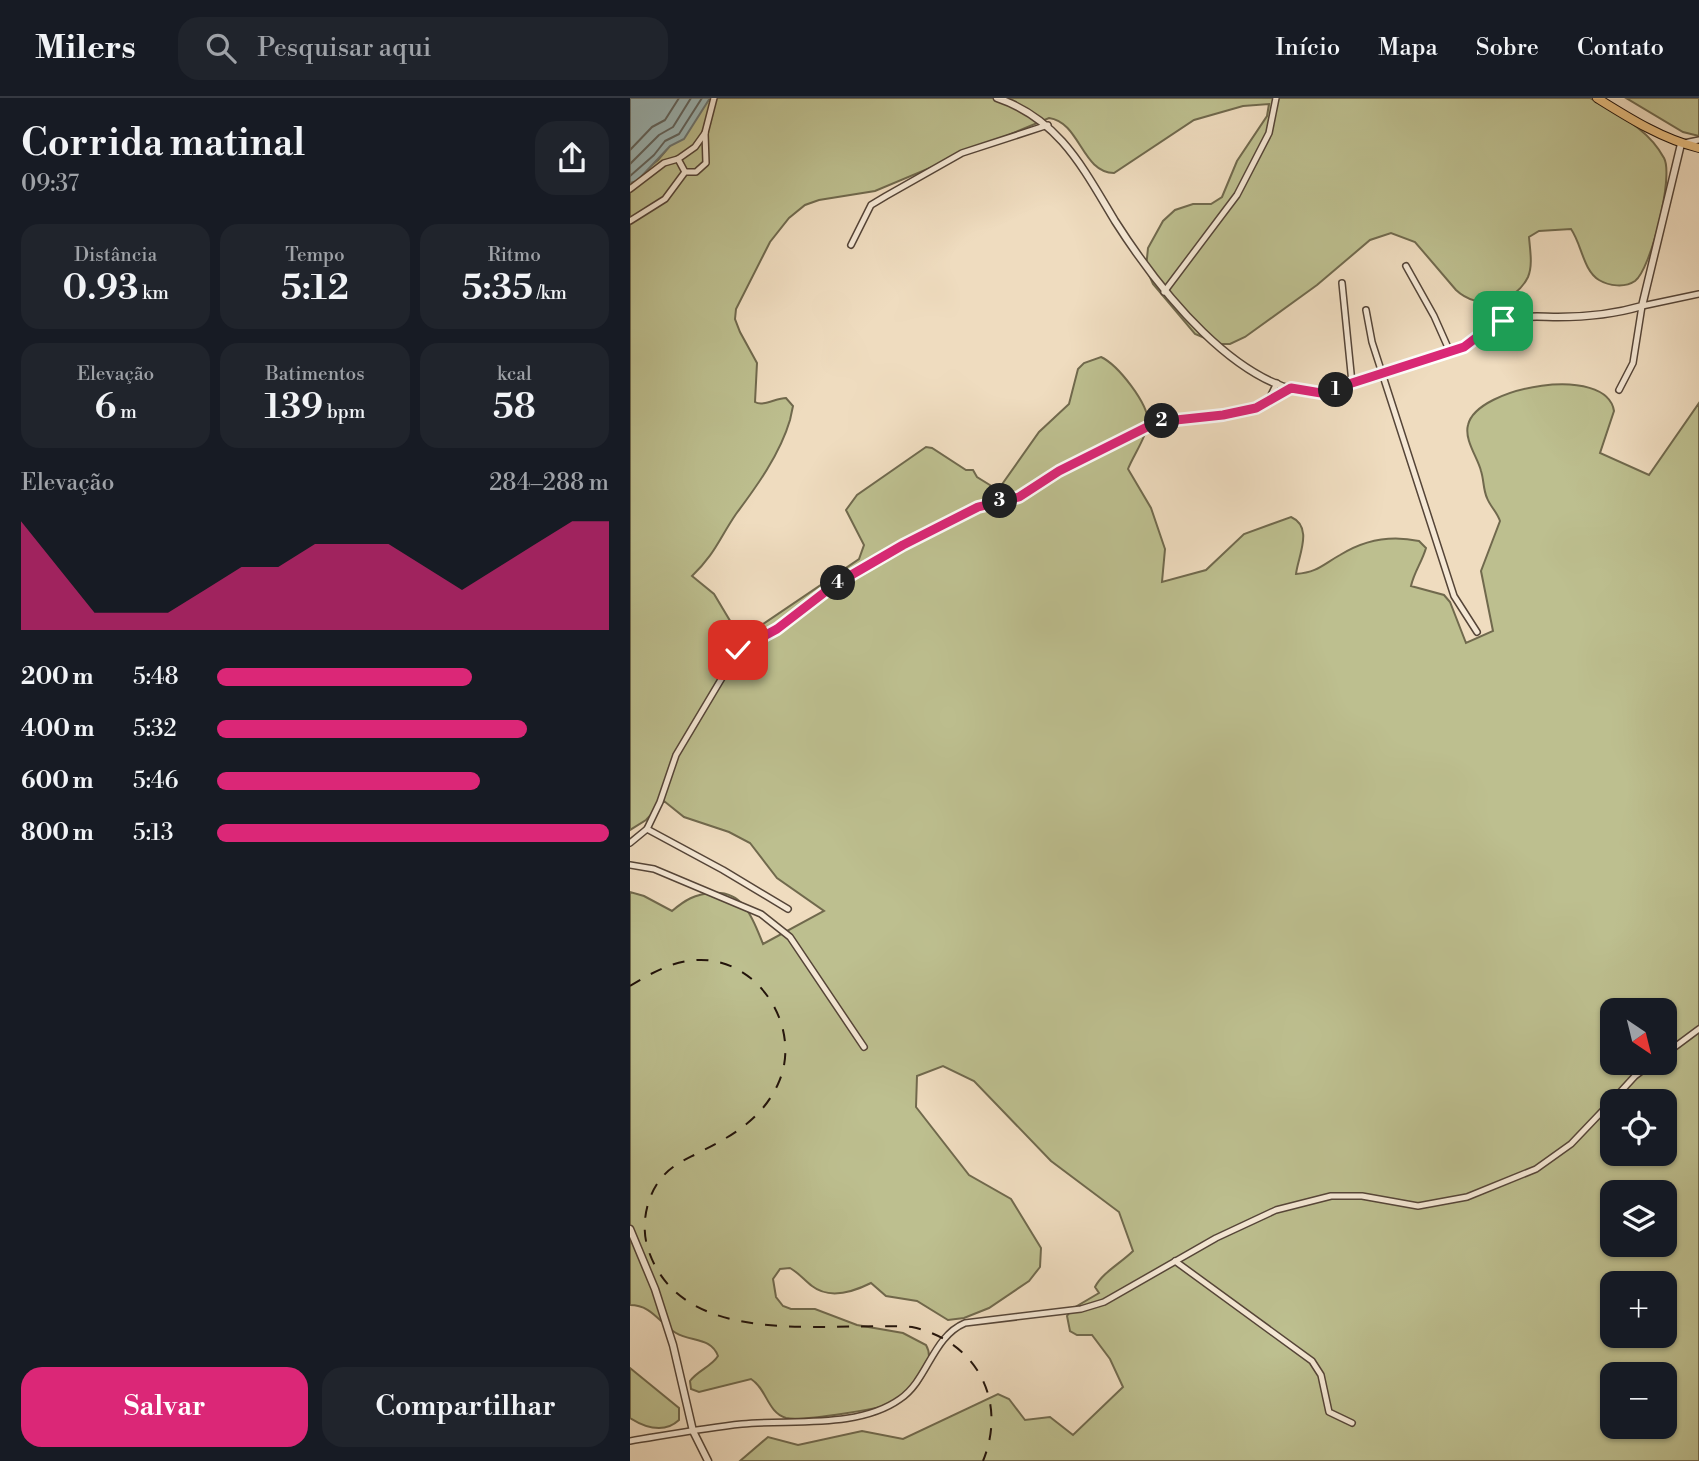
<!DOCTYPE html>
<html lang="pt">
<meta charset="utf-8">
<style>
:root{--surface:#171b24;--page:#20242c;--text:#f1f3f6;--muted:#9ea1a6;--line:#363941;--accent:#db2777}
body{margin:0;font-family:"Libre Bodoni",serif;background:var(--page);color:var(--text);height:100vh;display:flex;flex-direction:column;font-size:26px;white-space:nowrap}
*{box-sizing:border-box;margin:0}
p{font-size:23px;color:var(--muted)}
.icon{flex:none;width:38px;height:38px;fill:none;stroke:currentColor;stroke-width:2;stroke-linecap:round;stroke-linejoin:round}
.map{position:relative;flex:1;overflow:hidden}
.drawer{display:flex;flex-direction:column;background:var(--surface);width:630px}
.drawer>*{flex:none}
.needle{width:46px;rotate:145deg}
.fabs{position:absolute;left:970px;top:900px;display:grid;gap:14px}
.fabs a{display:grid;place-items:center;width:77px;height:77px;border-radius:14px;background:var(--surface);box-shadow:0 2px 5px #0004;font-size:35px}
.pin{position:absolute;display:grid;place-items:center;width:60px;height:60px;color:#fff;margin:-30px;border-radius:14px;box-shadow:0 4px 10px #0006}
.km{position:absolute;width:35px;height:35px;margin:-18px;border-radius:50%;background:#222;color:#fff;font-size:19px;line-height:35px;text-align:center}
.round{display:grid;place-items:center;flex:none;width:74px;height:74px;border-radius:21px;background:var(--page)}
.overview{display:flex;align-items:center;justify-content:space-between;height:119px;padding:0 21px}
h1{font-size:38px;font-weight:600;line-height:52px}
.metrics{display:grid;grid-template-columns:repeat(3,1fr);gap:10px;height:119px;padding:7px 21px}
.metrics div{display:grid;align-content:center;border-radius:18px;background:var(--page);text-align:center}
.metrics b{font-size:35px;font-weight:600}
.metrics small{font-size:19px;font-weight:400}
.metrics p{font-size:19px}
.chart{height:196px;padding:14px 21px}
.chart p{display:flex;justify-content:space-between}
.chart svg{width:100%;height:126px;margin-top:7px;fill:var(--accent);opacity:.7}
.cta{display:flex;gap:14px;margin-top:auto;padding:14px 21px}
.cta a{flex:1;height:80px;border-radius:21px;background:var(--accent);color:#fff;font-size:28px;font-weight:600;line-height:80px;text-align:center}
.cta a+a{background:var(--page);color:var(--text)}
ul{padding:0 21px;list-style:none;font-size:23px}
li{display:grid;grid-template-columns:112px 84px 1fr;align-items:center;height:52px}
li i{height:18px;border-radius:9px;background:var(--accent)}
header{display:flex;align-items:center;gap:42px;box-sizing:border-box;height:98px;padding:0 35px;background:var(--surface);border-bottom:2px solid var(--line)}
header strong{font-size:33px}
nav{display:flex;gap:38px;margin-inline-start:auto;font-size:24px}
.search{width:490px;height:63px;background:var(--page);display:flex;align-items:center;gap:18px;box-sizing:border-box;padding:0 24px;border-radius:21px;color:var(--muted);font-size:26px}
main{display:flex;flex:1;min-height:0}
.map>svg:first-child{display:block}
.green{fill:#bdbf8f;stroke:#70694d;stroke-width:2;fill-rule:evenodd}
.water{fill:#9db9ba;stroke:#6c7774;stroke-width:2}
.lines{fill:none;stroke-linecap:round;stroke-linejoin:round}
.shore{stroke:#606662;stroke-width:2}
.minor-casing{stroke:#554538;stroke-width:8}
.tertiary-casing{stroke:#554538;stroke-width:9}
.primary-casing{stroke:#22130b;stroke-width:10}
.minor{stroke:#f5e8d5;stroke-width:5}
.tertiary{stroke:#f5e8d5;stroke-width:6}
.primary{stroke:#e8be80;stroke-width:8}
.rail{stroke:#22130b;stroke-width:2;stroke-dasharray:12 12;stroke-linecap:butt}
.route-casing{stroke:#fff;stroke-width:14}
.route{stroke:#db2777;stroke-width:9}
</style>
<header>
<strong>Milers</strong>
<div class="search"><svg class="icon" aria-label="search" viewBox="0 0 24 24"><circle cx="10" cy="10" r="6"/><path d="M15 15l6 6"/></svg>Pesquisar aqui</div>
<nav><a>Início</a><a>Mapa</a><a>Sobre</a><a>Contato</a></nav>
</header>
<main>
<section class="drawer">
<div class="overview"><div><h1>Corrida matinal</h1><p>09:37</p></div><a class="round"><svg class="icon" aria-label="share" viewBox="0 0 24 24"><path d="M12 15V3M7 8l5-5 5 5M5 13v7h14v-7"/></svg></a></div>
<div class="metrics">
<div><p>Distância</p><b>0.93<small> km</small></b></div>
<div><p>Tempo</p><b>5:12</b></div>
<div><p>Ritmo</p><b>5:35<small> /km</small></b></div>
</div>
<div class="metrics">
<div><p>Elevação</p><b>6<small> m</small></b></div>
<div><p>Batimentos</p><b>139<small> bpm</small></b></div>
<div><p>kcal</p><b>58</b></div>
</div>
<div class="chart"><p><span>Elevação</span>284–288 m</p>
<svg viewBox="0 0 160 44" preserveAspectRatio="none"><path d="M0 44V6L10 22L20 38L30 38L40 38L50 30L60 22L70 22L80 14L90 14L100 14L110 22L120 30L130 22L140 14L150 6L160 6V44z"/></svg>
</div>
<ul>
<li><b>200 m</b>5:48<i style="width:65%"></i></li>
<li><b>400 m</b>5:32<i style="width:79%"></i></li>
<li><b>600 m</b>5:46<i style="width:67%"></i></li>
<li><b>800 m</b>5:13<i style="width:100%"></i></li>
</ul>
<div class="cta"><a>Salvar</a><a>Compartilhar</a></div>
</section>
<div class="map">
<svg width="1069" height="1363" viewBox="0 0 1069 1363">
<rect width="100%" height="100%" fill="#efdcbf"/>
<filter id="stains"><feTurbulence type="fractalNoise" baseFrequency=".00286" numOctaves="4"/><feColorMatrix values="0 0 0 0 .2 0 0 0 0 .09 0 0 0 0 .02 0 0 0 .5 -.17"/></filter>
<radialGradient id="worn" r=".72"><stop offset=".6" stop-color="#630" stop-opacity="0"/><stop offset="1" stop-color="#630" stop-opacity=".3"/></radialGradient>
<g class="green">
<path d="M80,0H960C988,17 1018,30 1034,60C1044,78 1021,171 1005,183C995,190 979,188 969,182C953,172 952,147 941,131L909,133L899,139C900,152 903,167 898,179C884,207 847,212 826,192L785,144L761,135L740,142L687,187L615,239L600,246H589L565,236L523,186L516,170L518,150L533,123L545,112L563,106H581L592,99L607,63L637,18L639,6L613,8L564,22L484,75C452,75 450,24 419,20L245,93L189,102L175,107L159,120L140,144L106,211L105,221L110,234L127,265L125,304C133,309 146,300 156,300L163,308L160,322C150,356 127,388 106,416C89,441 85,456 62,478L84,496L111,541L229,461L234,447L216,412L227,397L296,349L302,350L336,372H343L347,379L368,392L409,334L439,306L448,271L454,265L471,259C488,267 519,306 518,325C517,338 503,358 498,371L521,410L535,451L532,484L576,472L614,436L661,419C684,429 668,458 666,476C688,474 692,467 710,457C734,442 761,437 789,443L796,450C792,464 784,474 781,488L814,497L820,504L836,545L863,533L851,473L870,423C867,414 860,408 857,400C853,391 854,382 851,373C848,360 834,342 838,327C847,288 977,266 984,313L970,355L1019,377L1069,305V1363H110L138,1339L168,1347L232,1333L273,1341L368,1296L379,1301L395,1322L420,1319L443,1337L493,1289L480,1261L462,1237H447L440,1233L437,1218L442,1211L469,1195L465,1189C472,1175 491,1165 503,1153L489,1114L421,1063L344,983L313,968L287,978L286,1009L339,1077L381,1101L411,1150L410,1169L399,1183L359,1210L334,1220L318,1222L287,1203L256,1198L241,1185C223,1194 200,1202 182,1188C174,1182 169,1175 160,1170L150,1171L143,1181L146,1199L153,1208L161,1211H185L227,1227L273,1235L296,1247C306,1264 288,1292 273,1302C259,1310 170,1324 156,1320C137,1314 137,1291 121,1281L69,1294L61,1291L60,1283C68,1272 81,1269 88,1258C81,1239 61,1244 46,1235C29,1225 22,1207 0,1207V794L14,798L42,813C55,802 65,796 82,795C114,792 123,821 133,846L194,813L147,780L120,745L99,734L54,719L34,703L16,722L0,732V84L28,62ZM982,912H1034V964H982ZM982,1003H1034V1055H982ZM982,1094H1034V1146H982ZM982,1185H1034V1237H982ZM982,1276H1034V1328H982Z"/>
<path d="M996,0H1069V38L1053,34Z"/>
<path d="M0,1270L49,1310V1322C34,1336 16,1330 0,1320Z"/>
</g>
<path class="water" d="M0,0H80L54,41L40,48L7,83L0,85Z"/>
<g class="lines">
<g class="shore">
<path d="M0,52L22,29L35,22L49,0"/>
<path d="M0,66L29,37L43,29L61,0"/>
<path d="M0,78L24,57L35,43L49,36L72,0"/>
</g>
<g class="minor-casing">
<g id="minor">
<path d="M1054,45L1069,42"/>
<path d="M55,74L48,61L65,49L75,35"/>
<path d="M0,91L34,65L48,61"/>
<path d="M0,123L35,101L55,74H66L76,65L75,35L84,0"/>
<path d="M221,147L241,107L256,98L332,55L418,27"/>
<path d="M776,168L804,218L820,254"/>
<path d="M712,185L722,285"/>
<path d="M534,194L607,97L639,35L646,0"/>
<path d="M736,212L742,244L824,498L847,534"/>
<path d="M989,292L1003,265L1012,208L1069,196"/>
<path d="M638,303L647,285"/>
<path d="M17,731L93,772L158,811"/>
<path d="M0,745L17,731L30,704L46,657L108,553L147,531L204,487L348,409L389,399L429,374L527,324L593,317L626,310L661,290"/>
<path d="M0,767L24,771L131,816L160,839L234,949"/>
<path d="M1034,957L1069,931"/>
<path d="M982,1003L1005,978L1024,964"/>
<path d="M545,1163L682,1263L691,1277L699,1314L722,1325"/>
<path d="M0,1343C37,1337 74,1330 112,1326C161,1321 228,1331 270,1301C298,1282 302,1239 335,1225L451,1211L474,1204L586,1140L646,1112L701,1098H732L788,1108L837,1099L906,1071L941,1046L982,1003"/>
</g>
</g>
<g class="tertiary-casing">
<g id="tertiary">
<path d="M367,0C429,21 453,70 485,123C526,187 609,298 695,296C706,295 719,286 729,282C763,271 798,263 831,250C849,243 860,227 880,221C895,217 913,219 928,219C956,219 985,216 1012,208L1051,46"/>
<path d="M0,1131L25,1191L43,1247L63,1333L78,1363"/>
</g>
</g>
<g class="primary-casing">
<path id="primary" d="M967,0C999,20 1032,41 1069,50"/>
</g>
<use href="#minor" class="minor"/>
<use href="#tertiary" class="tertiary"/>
<use href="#primary" class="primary"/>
<path class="rail" d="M0,888C18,877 37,866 58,863C124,852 175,928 148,986C132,1021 102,1038 70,1054C57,1061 44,1066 34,1077C17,1095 10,1126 18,1151C52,1254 199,1223 282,1229C346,1243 378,1302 353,1363"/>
</g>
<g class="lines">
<g class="route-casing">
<path id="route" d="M108,552L147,531L204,487L273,447L348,409L389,399L429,373L527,324L593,317L626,310L661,290L697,296L722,285L834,249L864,226L873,223"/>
</g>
<use href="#route" class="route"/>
</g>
<rect width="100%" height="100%" filter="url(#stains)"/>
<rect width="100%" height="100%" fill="url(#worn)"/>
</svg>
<div class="fabs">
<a><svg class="needle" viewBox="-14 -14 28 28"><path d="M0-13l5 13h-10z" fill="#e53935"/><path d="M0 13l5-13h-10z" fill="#9ea1a6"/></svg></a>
<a><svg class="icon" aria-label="locate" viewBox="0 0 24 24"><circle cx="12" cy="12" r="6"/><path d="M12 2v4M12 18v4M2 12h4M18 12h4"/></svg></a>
<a><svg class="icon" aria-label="layers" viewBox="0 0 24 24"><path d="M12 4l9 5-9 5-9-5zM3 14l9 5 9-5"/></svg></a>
<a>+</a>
<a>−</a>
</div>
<div class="pin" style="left:873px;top:223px;background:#1e9e55"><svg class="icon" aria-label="arrive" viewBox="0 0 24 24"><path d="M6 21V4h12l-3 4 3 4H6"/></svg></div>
<div class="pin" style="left:108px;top:552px;background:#d93025"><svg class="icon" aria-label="check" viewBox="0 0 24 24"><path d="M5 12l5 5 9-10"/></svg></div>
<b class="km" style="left:706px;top:292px">1</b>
<b class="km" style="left:532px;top:323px">2</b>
<b class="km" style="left:370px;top:403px">3</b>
<b class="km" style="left:208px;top:485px">4</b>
</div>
</main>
